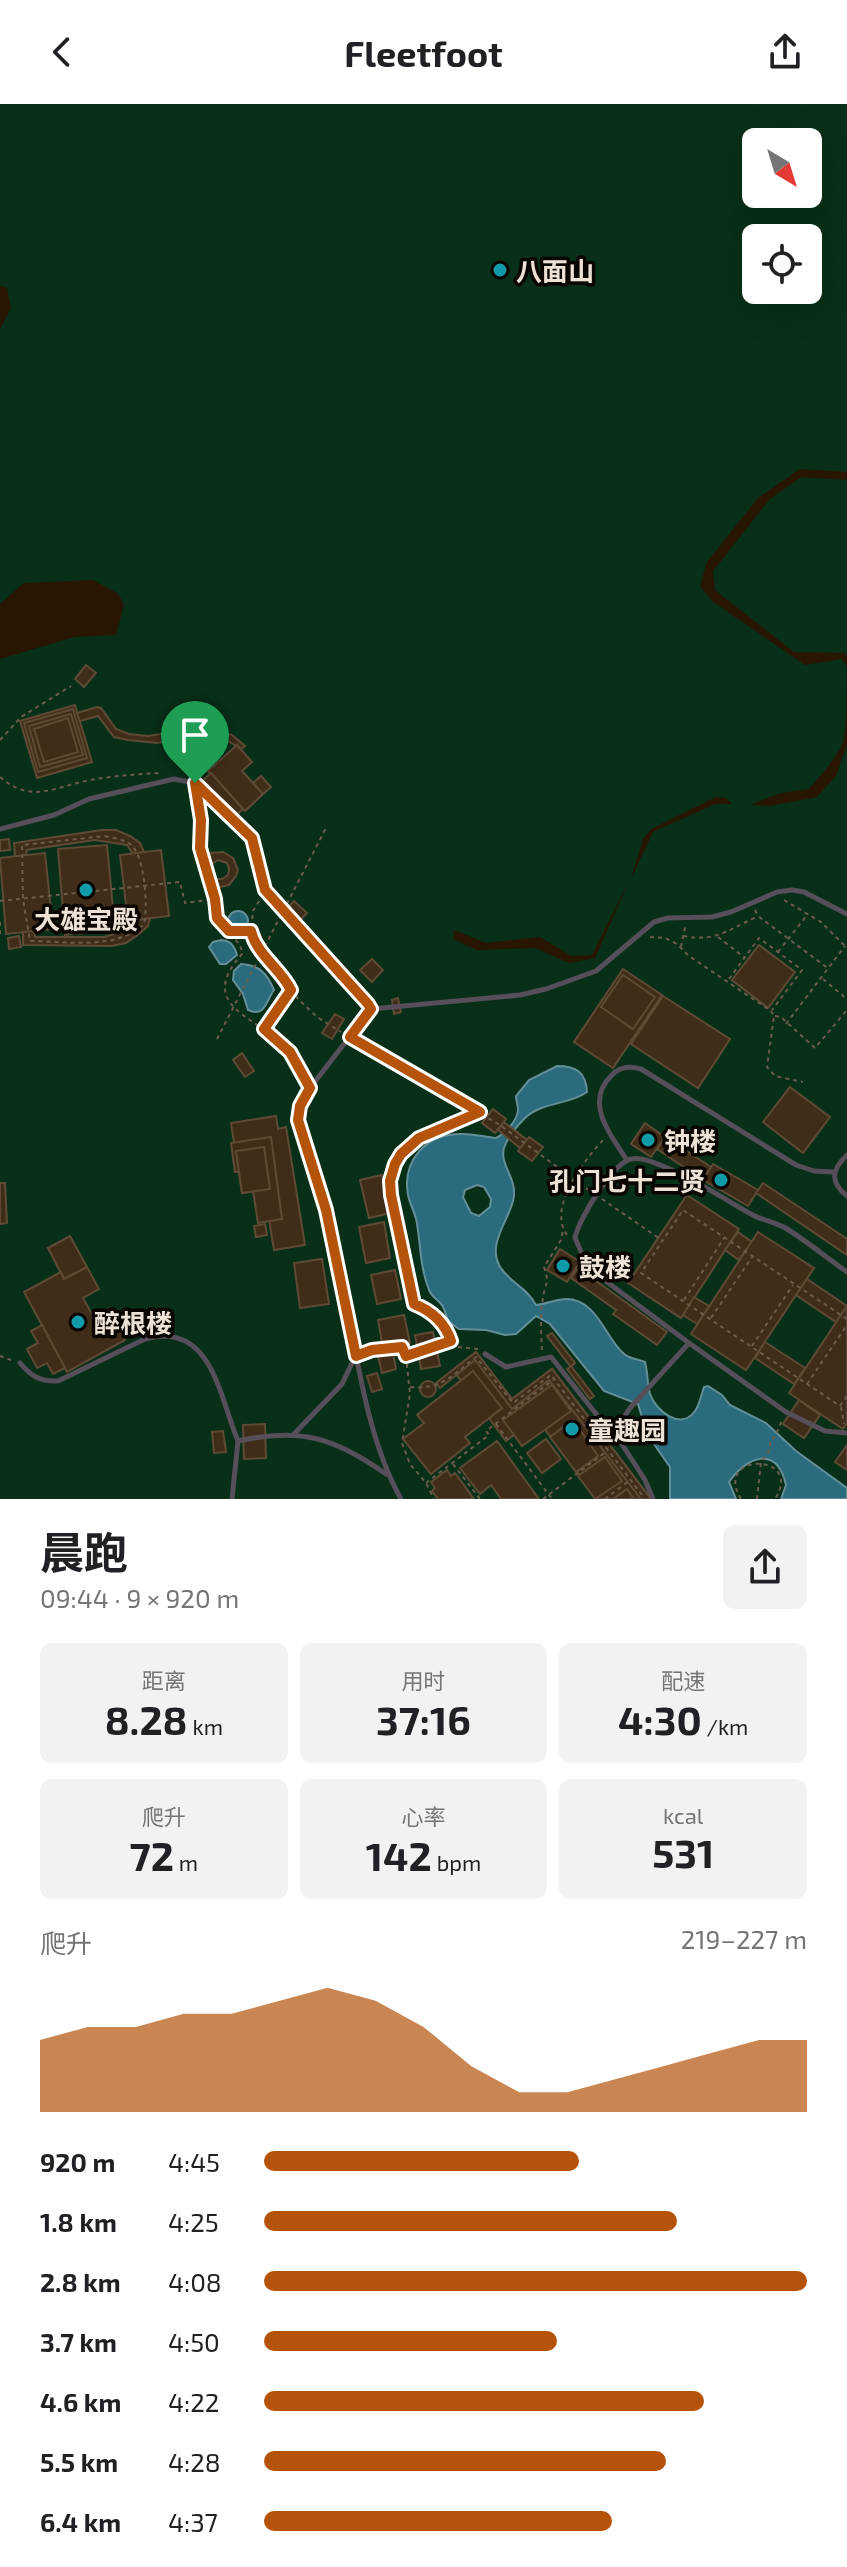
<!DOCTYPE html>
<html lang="zh">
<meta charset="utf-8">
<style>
:root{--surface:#fff;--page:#f2f2f2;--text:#202124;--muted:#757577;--accent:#b45309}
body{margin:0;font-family:"Exo 2","Noto Sans SC",sans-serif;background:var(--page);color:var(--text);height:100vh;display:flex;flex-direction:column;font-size:30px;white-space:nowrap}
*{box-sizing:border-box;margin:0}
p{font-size:26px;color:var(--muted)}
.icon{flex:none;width:44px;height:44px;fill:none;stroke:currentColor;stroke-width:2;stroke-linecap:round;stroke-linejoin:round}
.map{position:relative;height:1395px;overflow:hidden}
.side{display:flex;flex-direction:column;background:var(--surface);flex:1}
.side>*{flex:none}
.needle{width:52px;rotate:142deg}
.fabs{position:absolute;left:742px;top:24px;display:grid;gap:16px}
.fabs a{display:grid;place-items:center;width:80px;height:80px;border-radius:12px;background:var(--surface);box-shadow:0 8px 32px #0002;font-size:40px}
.pin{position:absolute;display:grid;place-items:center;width:68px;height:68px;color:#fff;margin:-82px -34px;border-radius:50% 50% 50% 0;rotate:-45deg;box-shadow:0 0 8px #0007}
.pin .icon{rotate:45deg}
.round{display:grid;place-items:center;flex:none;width:84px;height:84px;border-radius:12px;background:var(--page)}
.overview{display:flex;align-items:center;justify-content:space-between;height:136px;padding:0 40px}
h1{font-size:44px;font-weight:700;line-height:60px}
.metrics{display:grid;grid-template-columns:repeat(3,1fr);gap:12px;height:136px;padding:8px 40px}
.metrics div{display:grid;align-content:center;border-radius:12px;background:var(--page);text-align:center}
.metrics b{font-size:40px;font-weight:700}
.metrics small{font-size:22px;font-weight:400}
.metrics p{font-size:22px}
.chart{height:224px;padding:16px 40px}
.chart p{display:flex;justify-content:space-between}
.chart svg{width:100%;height:144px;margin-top:8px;fill:var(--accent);opacity:.7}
ul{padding:0 40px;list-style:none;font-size:26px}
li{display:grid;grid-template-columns:128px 96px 1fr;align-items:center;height:60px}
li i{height:20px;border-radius:10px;background:var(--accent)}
header{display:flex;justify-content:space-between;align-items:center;height:104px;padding:0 40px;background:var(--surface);font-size:36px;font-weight:700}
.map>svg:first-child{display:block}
.green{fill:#082f18;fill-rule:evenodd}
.water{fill:#2a6b7e;stroke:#658f98;stroke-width:2;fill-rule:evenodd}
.building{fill:#3f2d19;stroke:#5e4a35;stroke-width:2;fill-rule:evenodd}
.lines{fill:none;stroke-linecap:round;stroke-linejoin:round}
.path{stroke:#6c5c4c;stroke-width:2;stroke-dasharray:4 4;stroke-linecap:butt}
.lane{stroke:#564e58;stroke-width:5}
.path-bridge{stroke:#6c5c4c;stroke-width:2;stroke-dasharray:4 4;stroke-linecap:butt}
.route-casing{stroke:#fff;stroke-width:16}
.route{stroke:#b45309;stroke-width:10}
.culture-dot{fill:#0f9aa8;stroke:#0b0501;stroke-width:3}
.labels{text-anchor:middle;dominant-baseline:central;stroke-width:7;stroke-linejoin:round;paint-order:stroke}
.poi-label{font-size:26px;font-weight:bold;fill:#eee2d6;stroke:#0b0501;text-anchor:start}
</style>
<header><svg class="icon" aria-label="back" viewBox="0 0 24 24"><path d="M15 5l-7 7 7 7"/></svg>Fleetfoot<svg class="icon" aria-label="share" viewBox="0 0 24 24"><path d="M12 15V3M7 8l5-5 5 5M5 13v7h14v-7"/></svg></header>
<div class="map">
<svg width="847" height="1395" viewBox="0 0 847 1395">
<rect width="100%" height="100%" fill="#281603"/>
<g class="green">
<path d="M0,0H847V368L800,365L758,394L707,458L700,482L712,497L805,561L842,555L847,563C847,584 847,622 843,639C835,656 821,671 809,685L781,689L750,701L770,702L817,693L836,672L847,640V1395H0V555L74,533L116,531L124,500L117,489L93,476L24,479L0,500V225L11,204L7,184L0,181ZM756,38H808V90H756ZM756,134H808V186H756ZM716,693L726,694L732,700H715L653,728L631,775L643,735L651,725ZM629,777L595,854L569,859L535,844L477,846L453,835L454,826L486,839L540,833L571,852L592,851Z"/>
<path d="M801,373L847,376V552L845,549L794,548L715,486L713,467L769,396Z"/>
</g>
<g class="water">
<circle cx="238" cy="817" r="10"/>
<path d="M221,836C231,837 234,841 237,851L226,860H220L209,843L213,838Z"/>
<path d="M241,860C259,861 267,869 274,886C266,897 265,914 248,906L243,890L233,876L234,867Z"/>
<path d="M557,962C576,962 586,968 587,988C569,1001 541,998 525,1014C518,1021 507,1034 504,1044C499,1061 519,1076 513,1097C508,1117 488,1140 499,1161C507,1177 527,1183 536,1201C547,1200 556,1195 567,1195C597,1196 605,1233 623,1249C630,1256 637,1254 645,1258C648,1269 647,1280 650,1290C656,1307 681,1327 695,1307C700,1300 701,1291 704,1283L708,1282L722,1291L730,1301L766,1319L796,1347L847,1384V1395H781L786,1381C777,1341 747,1352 729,1378L736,1395H670V1363L647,1330L638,1300L604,1287L550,1220L536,1212L516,1230L505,1231L486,1226L459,1225L448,1217C446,1212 445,1204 441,1200C437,1195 432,1193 429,1186C420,1163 421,1144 417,1120C416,1110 410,1101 408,1091C402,1057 425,1031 459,1030C471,1029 484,1033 496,1034C506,1029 517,1017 518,1006C518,1001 516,996 516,992L529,976ZM477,1081L484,1083L491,1095L490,1103L479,1112L471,1109L463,1093L465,1086Z"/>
</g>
<g class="building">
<path d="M86,561L96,569L84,583L75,575Z"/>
<path d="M75,601L92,658L37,674L20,617Z"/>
<path d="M97,603L101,604L116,625L129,630L148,632L180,627H211L232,631L245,642L241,645L226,636L214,634H186L157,639L128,636L114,633L98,612L80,617L77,609Z"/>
<path d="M73,605L87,654L38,668L24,619Z"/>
<path d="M71,610L83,651L40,663L29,622Z"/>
<path d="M68,614L78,648L44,658L34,625Z"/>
<path d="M237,641L252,658L242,667L263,690L245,707L208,667Z"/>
<path d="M211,669L243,705L235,712L203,676Z"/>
<path d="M261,672L271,683L263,690L253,679Z"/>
<path d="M102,726H116L130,732L140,739L144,748L133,750L127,741L95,736L27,746L26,751L15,753L14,739Z"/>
<path d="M9,735L10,746L0,747V736Z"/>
<path d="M107,741L115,826L65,831L58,745Z"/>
<path d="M161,746L169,812L128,817L120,751Z"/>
<path d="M223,748L233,754L238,766L236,772L229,781L216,784L206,778L201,762L211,749ZM218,756L227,759L229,765L228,771L222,775H215L209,767L210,761Z"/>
<path d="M45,749L53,825L6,830L0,754Z"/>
<path d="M294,797L307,809L300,816L288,803Z"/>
<path d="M150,814L148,822L139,830L126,839L112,842L23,841V828L34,827L35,833H104L122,828L135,822L139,816Z"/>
<path d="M19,832L21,843L9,845L8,834Z"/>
<path d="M759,841L795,868L768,904L732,876Z"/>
<path d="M372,855L383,866L372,878L360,866Z"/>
<path d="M623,865L662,891L613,964L574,938Z"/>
<path d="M623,871L655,893L633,925L601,903Z"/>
<path d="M663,892L730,935L698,984L631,940Z"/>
<path d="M398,894L401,908L394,910L392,896Z"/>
<path d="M335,910L344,915L332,935L322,929Z"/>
<path d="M242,949L254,967L245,973L233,956Z"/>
<path d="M790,983L830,1013L803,1049L763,1018Z"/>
<path d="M493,1005L506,1015L495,1029L482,1019Z"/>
<path d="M276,1012L278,1025L286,1023L305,1141L274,1146L256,1036L234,1039L231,1019Z"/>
<path d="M504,1018L527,1036L520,1044L498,1026Z"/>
<path d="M645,1019L665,1033L651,1053L631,1040Z"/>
<path d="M271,1033L282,1115L258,1119L253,1087L242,1089L239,1068H235L231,1039Z"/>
<path d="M529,1033L543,1043L532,1057L518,1047Z"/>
<path d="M665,1033L711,1063L703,1076L657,1045Z"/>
<path d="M264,1043L270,1085L242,1089L236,1047Z"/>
<path d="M713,1060L758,1086L748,1102L703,1076Z"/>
<path d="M382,1071L391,1109L369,1114L360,1076Z"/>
<path d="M0,1079H5L7,1119L0,1120Z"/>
<path d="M763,1079L847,1135V1151L756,1089Z"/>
<path d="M687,1091L739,1125L681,1214L628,1179Z"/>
<path d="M384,1118L390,1154L366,1159L359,1123Z"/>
<path d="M265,1120L267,1131L256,1133L254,1122Z"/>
<path d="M738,1128L752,1138L739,1156L725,1146Z"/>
<path d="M758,1128L814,1164L746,1266L691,1230Z"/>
<path d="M70,1132L87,1163L64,1175L48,1144Z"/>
<path d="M560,1145L580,1158L567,1178L547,1166Z"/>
<path d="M322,1155L329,1200L300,1204L294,1159Z"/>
<path d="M87,1163L99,1185L83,1194L94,1214L109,1205L125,1236L67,1268L24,1188L61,1168L64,1175Z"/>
<path d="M578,1164L667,1228L657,1241L613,1210L616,1206L571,1174Z"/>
<path d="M395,1166L401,1195L377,1200L371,1171Z"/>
<path d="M807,1175L847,1202L836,1218L796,1191Z"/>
<path d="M694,1193L709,1202L697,1220L683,1211Z"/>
<path d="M847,1202V1319L843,1325L789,1289Z"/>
<path d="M404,1211L410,1239L383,1244L378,1216Z"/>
<path d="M42,1221L65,1264L53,1270L47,1259L37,1264L27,1245L38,1239L31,1227Z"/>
<path d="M433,1228L440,1262L421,1265L415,1231Z"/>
<path d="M552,1229L575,1259L571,1263L547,1232Z"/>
<path d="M765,1238L805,1264L794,1280L755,1254Z"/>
<path d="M476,1248L512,1295L552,1265L651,1395H598L536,1314L506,1337L453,1266Z"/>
<path d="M476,1248L512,1295L552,1265L651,1395H641L549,1276L512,1305L475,1256L440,1284L436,1279Z"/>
<path d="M393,1249L396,1265L382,1269L378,1252Z"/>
<path d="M571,1262L594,1292L590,1295L567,1265Z"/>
<path d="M473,1267L502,1304L465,1333L470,1339L431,1370L403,1335L424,1319L417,1311Z"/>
<path d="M377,1269L382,1285L372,1288L367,1272Z"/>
<circle cx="428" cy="1285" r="8"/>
<path d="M552,1281L571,1307L522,1342L503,1316Z"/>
<path d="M799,1296L820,1311L804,1334L783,1320Z"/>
<path d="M573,1316L598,1352L576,1368L550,1333Z"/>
<path d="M265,1320L266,1354L244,1355L243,1321Z"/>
<path d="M223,1327L226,1348L214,1349L212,1328Z"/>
<path d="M546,1335L561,1355L542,1369L527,1349Z"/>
<path d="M497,1337L539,1395H501L491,1381L480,1390L460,1364Z"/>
<path d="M847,1341V1366L835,1358Z"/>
<path d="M605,1353L622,1377L595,1395L578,1372Z"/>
<path d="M447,1366L451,1372L455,1369L474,1395H438L432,1387L435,1384L431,1378Z"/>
<path d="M627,1385L634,1395H613Z"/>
</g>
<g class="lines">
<g class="path">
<path d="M0,636L21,613L71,582"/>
<path d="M0,673C32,701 56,682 90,676C113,672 137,670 161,669"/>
<path d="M197,692L201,716L200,744L215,795"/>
<path d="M105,732C113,734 123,735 130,740C145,750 148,803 144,820C117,847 65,837 30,837L23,795L22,741Z"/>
<path d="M784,796L821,818L847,844"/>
<path d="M0,797L180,778L185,799L215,795C213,820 236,828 243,849C192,905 262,912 290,948C296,956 299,968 305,976"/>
<path d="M755,806L758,812L829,865"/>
<path d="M0,818V830"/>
<path d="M231,827H251L253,807L262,792"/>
<path d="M251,827L254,840L285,875L298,895L317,913L341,928"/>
<path d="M683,832C718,838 726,826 757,813"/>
<path d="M650,833L665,834L677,840L689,852L771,907L774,912L767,963L775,972L803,978"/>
<path d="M718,833L745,854"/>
<path d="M681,843L685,823"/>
<path d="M778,848L808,810"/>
<path d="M729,875L759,834L802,866L772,906"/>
<path d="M823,875L847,895"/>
<path d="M775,912L781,913L815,944L847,906"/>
<path d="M786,920L845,842"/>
<path d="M264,925L290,888"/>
<path d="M357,938L500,1021L590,1087"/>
<path d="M602,1095L663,1137"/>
<path d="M567,1131C547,1103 584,1057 603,1036"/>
<path d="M684,1196L724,1134"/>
<path d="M711,1214L752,1153"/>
<path d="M847,1215L683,1106L641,1169L840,1302L847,1292"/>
<path d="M752,1242L793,1181"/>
<path d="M478,1245L457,1243L441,1218L429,1206L414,1200L391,1091L390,1077L395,1060L401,1050L419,1034L479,1009"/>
<path d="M542,1246C541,1229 540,1211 543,1194C545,1179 550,1179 544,1163L561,1136L563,1127"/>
<path d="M364,1249L402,1243L406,1252L448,1238"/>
<path d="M0,1252L11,1256"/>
<path d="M406,1252L410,1290L402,1339L410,1360L426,1379L434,1395"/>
<path d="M807,1280L847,1221"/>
<path d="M410,1283C442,1286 452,1271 476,1253L513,1299L551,1271L642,1391"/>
<path d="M841,1303L844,1320"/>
<path d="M496,1320L552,1395"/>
<path d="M453,1360L480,1395"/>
<path d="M426,1379L489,1331L486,1327L553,1276"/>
<path d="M543,1395L607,1347"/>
<path d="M605,1395L629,1377"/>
<path d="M741,1395C712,1348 805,1348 775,1395"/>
<path d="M757,1395L761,1358L770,1346V1337L775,1333L782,1316"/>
</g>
<g class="lane">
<path d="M0,725L54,711L89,695L174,675L195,679L252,734L265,786L337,863L371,905"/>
<path d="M371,905L310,984L300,1002L298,1016C310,1064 329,1110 339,1158C354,1232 364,1330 401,1395"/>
<path d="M371,905L520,891L546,885L596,867L654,818L668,814L712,813L731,808L777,788L792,786L804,788L847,810"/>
<path d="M847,1051C831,1066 830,1078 847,1092"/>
<path d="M627,1056C611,1032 583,998 612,971C620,962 630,962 641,965L796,1061L814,1067L833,1068"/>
<path d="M847,1168C827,1154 808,1138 787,1125C776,1118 764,1117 753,1111C730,1099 654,1049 631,1055C613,1059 578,1116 575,1134L583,1152L607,1178L689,1239L786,1308L825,1327L847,1329"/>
<path d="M485,1250L506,1263L551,1253L608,1325L616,1330"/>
<path d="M20,1259C31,1272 40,1278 58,1277L145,1235C212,1217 219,1292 238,1337"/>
<path d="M294,1330L342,1280L355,1253"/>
<path d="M232,1395L238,1337C301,1323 335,1334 386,1370"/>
<path d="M653,1395L645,1376L618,1334L617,1324L630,1304L689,1239"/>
</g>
<path class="path-bridge" d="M217,935L327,722"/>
</g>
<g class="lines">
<g class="route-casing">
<path id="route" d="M195,679L252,734L265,786L368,900L371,905L350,933L480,1008L419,1034L401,1050L395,1060L390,1077L391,1091L414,1200C432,1207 445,1219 451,1237L406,1252L402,1243L372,1246L356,1252L326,1106L298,1016L300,1002L310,984L290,948L264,925L291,886C280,864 257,851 251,827H229L217,814L215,795L200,744L201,716Z"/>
</g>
<use href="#route" class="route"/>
</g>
<g class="culture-dot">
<circle cx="500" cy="166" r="8"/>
<circle cx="86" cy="786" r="8"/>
<circle cx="648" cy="1036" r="8"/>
<circle cx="721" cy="1076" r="8"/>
<circle cx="563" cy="1162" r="8"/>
<circle cx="78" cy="1218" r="8"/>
<circle cx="572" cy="1325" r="8"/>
</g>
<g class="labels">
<g class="poi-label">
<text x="516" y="166">八面山</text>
<text x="86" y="814" text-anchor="middle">大雄宝殿</text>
<text x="664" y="1036">钟楼</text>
<text x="705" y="1076" text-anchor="end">孔门七十二贤</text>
<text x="579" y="1162">鼓楼</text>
<text x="94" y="1218">醉根楼</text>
<text x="588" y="1325">童趣园</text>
</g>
</g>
</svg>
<div class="fabs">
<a><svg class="needle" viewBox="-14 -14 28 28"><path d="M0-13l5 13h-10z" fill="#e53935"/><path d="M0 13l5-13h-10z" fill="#757577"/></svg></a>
<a><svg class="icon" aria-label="locate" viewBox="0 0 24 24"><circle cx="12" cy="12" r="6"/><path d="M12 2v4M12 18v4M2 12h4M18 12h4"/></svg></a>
</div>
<div class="pin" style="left:195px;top:679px;background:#1e9e55"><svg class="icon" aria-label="arrive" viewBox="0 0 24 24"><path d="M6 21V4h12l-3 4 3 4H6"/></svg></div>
</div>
<section class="side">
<div class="overview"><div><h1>晨跑</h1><p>09:44 · 9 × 920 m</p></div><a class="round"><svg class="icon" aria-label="share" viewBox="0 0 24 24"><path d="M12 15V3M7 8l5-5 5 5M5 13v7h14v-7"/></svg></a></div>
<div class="metrics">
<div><p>距离</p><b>8.28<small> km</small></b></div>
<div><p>用时</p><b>37:16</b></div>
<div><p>配速</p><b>4:30<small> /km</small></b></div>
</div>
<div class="metrics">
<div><p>爬升</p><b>72<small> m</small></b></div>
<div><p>心率</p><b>142<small> bpm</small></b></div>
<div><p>kcal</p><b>531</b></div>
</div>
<div class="chart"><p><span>爬升</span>219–227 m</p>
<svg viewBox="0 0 160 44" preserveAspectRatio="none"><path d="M0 44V22L10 18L20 18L30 14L40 14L50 10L60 6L70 10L80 18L90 30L100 38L110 38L120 34L130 30L140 26L150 22L160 22V44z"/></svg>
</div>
<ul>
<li><b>920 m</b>4:45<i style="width:58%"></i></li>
<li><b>1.8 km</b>4:25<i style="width:76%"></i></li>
<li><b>2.8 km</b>4:08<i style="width:100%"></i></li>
<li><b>3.7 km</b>4:50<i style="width:54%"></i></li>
<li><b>4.6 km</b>4:22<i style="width:81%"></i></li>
<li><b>5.5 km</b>4:28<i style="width:74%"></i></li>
<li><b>6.4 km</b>4:37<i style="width:64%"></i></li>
</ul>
</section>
